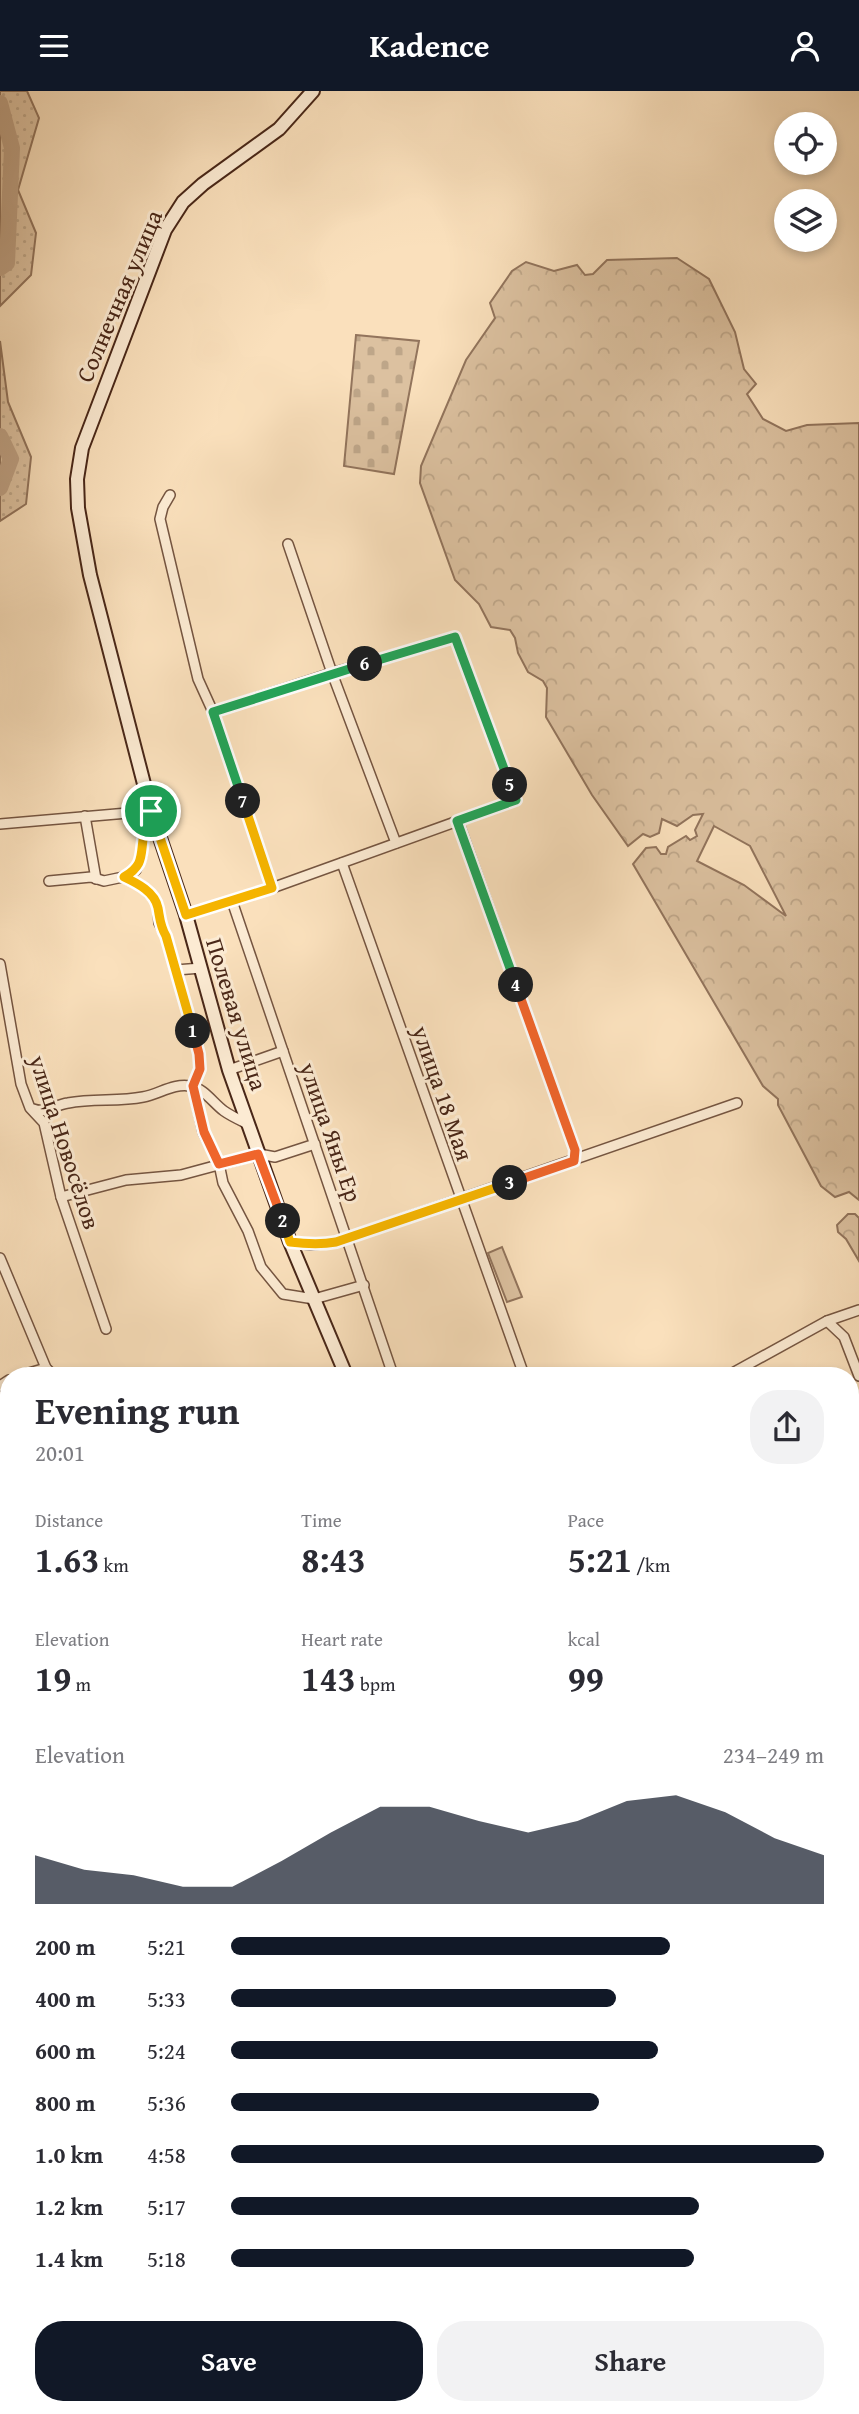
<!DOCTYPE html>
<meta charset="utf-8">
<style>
:root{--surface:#fff;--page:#f2f2f3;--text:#2b2b33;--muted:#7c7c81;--accent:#111827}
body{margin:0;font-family:"Gentium Book Plus",serif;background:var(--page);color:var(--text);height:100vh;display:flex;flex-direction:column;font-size:26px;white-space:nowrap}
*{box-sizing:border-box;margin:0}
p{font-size:23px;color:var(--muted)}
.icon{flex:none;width:38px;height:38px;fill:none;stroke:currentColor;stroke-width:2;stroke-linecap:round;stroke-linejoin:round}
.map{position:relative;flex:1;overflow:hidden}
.side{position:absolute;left:0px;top:1276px;width:859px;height:1048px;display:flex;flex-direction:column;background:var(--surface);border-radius:28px 28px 0 0;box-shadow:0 4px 10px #0003}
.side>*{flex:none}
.controls{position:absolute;left:774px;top:21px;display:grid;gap:14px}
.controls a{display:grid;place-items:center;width:63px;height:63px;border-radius:50%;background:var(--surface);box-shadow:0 4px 10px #0003;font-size:35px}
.pin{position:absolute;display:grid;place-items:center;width:60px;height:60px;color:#fff;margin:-30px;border:4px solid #fff;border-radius:50%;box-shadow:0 2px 7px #0007}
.km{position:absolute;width:35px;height:35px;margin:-18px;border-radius:50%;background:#222;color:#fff;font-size:19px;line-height:35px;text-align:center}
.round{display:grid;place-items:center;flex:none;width:74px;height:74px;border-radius:28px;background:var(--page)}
.summary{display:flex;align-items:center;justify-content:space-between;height:119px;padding:0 35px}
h1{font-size:38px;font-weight:700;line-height:52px}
.figures{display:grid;grid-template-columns:repeat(3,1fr);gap:10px;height:119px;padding:7px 35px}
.figures div{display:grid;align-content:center}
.figures b{font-size:35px;font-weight:700}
.figures small{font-size:19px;font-weight:400}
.figures p{font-size:19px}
.chart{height:196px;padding:14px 35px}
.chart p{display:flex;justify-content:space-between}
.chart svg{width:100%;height:126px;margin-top:7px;fill:var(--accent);opacity:.7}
.cta{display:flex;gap:14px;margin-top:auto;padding:14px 35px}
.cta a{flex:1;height:80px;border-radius:28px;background:var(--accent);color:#fff;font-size:28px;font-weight:700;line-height:80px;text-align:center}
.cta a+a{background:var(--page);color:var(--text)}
ul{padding:0 35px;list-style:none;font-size:23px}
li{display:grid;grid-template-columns:112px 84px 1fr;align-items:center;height:52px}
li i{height:18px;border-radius:9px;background:var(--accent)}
header{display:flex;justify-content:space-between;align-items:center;height:91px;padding:0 35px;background:var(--accent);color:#fff;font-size:32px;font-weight:700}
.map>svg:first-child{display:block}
.grass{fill:url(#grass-dots);stroke:#92745c;stroke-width:2}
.forest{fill:url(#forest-crowns);stroke:#92745c;stroke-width:2;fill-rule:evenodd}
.cemetery{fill:url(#cemetery-stones);stroke:#92745c;stroke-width:2}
.park{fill:#dcc1a0;stroke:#92745c;stroke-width:2}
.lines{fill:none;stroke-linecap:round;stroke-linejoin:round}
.river{stroke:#bea184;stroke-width:16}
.minor-casing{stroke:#755541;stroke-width:12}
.secondary-casing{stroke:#492718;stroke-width:16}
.minor{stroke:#fcebd3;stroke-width:9}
.secondary{stroke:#fcebd3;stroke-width:12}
.split-1-casing{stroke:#fff;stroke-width:14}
.split-2-casing{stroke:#fff;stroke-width:14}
.split-3-casing{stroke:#fff;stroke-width:14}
.split-4-casing{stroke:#fff;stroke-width:14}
.split-5-casing{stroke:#fff;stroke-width:14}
.split-6-casing{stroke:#fff;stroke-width:14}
.split-7-casing{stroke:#fff;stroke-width:14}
.split-8-casing{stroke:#fff;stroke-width:14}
.split-1{stroke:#f5b400;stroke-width:9}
.split-2{stroke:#f0652b;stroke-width:9}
.split-3{stroke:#f5b400;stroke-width:9}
.split-4{stroke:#f0652b;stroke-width:9}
.split-5{stroke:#22a559;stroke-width:9}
.split-6{stroke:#22a559;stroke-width:9}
.split-7{stroke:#22a559;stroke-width:9}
.split-8{stroke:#f5b400;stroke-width:9}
.labels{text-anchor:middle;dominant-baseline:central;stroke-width:6;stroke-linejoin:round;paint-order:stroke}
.street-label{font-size:24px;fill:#492718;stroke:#fcebd3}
</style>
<header><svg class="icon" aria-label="menu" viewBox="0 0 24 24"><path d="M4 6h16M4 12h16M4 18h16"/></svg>Kadence<svg class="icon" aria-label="person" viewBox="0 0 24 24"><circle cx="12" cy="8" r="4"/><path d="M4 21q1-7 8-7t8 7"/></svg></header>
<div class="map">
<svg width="859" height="2323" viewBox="0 0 859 2323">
<defs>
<pattern id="grass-dots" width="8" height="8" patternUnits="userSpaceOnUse" patternTransform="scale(1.75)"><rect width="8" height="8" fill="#dcc1a0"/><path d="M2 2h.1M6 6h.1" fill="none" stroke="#bea689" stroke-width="1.8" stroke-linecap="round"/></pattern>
<pattern id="forest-crowns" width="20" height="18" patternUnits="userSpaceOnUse" patternTransform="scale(1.75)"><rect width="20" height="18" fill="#dcc1a0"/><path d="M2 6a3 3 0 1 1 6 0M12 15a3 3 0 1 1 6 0" fill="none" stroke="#bea689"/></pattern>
<pattern id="cemetery-stones" width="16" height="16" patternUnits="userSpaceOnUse" patternTransform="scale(1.75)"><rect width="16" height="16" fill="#dcc1a0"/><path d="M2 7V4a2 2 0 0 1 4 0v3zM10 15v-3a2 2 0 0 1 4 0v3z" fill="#bea689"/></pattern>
</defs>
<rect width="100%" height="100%" fill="#fae0bc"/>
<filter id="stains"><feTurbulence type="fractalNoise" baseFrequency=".00286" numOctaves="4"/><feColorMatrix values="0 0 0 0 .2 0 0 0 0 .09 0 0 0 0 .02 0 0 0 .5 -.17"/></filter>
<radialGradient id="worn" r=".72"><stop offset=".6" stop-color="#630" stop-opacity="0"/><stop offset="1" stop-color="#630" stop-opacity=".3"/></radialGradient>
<g class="grass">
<path d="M0,0H27L39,27L18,99L36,142L31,184L0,215Z"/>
<path d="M0,250L8,311L31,366L26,413L0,430Z"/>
<path d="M0,1707L9,1715V1788H0Z"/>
<path d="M0,2143H9V2315H297L278,2323H0Z"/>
</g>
<g class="forest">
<path d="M677,167L709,188L735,241L744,278L756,293L747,303L763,328L786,340L807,334L859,332V1109L849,1101L835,1106L821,1095L778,1014V1008L763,995L633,773L646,757L656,756L661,763H666L668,756L686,745L690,749L697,745L695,739L703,723L693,724L677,735L662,728L659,742L650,746L643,743L628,755L592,704L546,626L547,597L543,590L528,581L518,562L515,547L510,539L491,536L479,513L455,489L420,392L421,375L466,269L495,227L490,212L512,180L526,171L554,180L577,174L585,184L593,183L607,169ZM714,735L750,755L786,825L744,794L697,770Z"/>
<path d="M848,1123H855L859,1127V1170L846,1148L838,1141L837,1134Z"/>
<path d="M859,1748V2183L850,2167V1756Z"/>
</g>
<path class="cemetery" d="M356,244L419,250L394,383L344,375Z"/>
<path class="park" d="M502,1156L522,1206L507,1211L488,1162Z"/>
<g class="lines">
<g class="river">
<path d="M0,12L12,57L7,172L0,177"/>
<path d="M0,345L11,368L0,397"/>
<path d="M0,1650L9,1654"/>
<path d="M489,2315L494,2323"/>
</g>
<g class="minor-casing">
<g id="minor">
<path d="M170,404L163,416L160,428L198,588L213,621"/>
<path d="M288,453L332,582L396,752"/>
<path d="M85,725L96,788"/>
<path d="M458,730L575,1059L574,1070"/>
<path d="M0,733L151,720L144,741L141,767L136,779L123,786L104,790L91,786L49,790"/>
<path d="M342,772L524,1284"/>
<path d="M123,786L140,794L154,807L158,816L159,832L166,845L176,879L199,963L200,978L193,995L203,1041L219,1073L223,1092L248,1140L261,1176L283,1203L314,1208L364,1194"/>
<path d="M232,810L393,1284"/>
<path d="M186,824L272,797L516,709L455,546L332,582L213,621L272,797"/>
<path d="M0,873L21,993L30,1017L44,1032L61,1106L106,1238"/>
<path d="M176,879L201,877"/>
<path d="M229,979L283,960"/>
<path d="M33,1018C47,1023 54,1014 68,1012C94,1007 118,1011 143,1006C159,1003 174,992 190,995C204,997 213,1012 224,1020C231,1025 240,1029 248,1033"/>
<path d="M61,1106L126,1089L181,1084L259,1063L275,1066L315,1053"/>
<path d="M290,1151L311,1154L336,1151L737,1012"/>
<path d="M0,1167L46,1277L53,1284"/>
<path d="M827,1230L844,1246L859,1285"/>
<path d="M22,1284L46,1277"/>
<path d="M729,1284L827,1230L859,1219"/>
<path d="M0,1295L9,1289"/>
<path d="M0,1328L9,1334"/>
<path d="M0,1352L9,1348"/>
<path d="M850,1361L859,1357"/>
<path d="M850,1574L859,1579"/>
<path d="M0,1687L9,1675"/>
<path d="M0,1688L5,1701L9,1705"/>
<path d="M0,1786L9,1785"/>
<path d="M0,2137L9,2136"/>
<path d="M0,2213L9,2216"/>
<path d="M159,2315L163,2323"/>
<path d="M606,2315L610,2323"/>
<path d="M751,2315L756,2323"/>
</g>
</g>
<g class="secondary-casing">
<g id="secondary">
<path d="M313,0L279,38L203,93L183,111L165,139L82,357L77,388L78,417L90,484L151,720L186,824L229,979L290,1151L346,1284"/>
<path d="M850,2203L859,2219"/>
</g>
</g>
<use href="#minor" class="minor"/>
<use href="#secondary" class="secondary"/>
</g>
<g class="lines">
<g class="split-1-casing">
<path id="split-1" d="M151,720C148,727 145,735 144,742C140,764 145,774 124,786C137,792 155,801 158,817C160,828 160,835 166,845L193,940"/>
</g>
<g class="split-2-casing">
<path id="split-2" d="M193,940L199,963L200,978L193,995L204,1041L219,1073L258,1063L283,1130"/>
</g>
<g class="split-3-casing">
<path id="split-3" d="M283,1130L290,1151C306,1153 320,1154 336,1151L510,1092"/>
</g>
<g class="split-4-casing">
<path id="split-4" d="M510,1092L574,1070L575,1059L516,894"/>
</g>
<g class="split-5-casing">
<path id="split-5" d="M510,694L516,709L457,730L516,894"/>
</g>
<g class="split-6-casing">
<path id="split-6" d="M365,573L455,546L510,694"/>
</g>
<g class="split-7-casing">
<path id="split-7" d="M243,710L213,621L365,573"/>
</g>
<g class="split-8-casing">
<path id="split-8" d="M151,720L186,824L272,797L243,710"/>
</g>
<use href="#split-1" class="split-1"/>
<use href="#split-2" class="split-2"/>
<use href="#split-3" class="split-3"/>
<use href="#split-4" class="split-4"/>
<use href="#split-5" class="split-5"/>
<use href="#split-6" class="split-6"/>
<use href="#split-7" class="split-7"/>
<use href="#split-8" class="split-8"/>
</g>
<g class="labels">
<g class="street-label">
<text transform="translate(119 205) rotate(-67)">Солнечная улица</text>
<text transform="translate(237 923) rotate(73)">Полевая улица</text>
<text transform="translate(443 1002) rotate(71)">улица 18 Мая</text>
<text transform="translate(331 1041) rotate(71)">улица Яны Ер</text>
<text transform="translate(65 1051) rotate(72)">улица Новосёлов</text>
</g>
</g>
<rect width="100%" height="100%" filter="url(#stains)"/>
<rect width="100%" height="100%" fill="url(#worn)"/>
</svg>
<div class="controls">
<a><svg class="icon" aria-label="locate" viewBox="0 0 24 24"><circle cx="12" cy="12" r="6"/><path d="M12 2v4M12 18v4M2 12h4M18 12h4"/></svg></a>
<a><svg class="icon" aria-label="layers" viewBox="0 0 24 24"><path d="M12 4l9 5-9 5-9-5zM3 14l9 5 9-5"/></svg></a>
</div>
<div class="pin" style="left:151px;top:720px;background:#1e9e55"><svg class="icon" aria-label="arrive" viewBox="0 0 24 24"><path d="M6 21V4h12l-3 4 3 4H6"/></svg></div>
<b class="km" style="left:193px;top:940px">1</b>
<b class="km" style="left:283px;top:1130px">2</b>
<b class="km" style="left:510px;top:1092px">3</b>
<b class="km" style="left:516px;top:894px">4</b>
<b class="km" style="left:510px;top:694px">5</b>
<b class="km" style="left:365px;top:573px">6</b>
<b class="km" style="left:243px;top:710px">7</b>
<section class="side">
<div class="summary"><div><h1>Evening run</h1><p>20:01</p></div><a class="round"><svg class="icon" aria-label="share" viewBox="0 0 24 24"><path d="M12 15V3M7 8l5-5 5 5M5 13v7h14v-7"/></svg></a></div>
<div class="figures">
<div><p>Distance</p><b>1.63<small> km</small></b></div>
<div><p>Time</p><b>8:43</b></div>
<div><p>Pace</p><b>5:21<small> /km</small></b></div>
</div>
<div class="figures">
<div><p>Elevation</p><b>19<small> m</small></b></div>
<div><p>Heart rate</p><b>143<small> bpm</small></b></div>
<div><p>kcal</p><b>99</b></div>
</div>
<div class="chart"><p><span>Elevation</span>234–249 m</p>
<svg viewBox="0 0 160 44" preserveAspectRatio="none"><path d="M0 44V27L10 32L20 34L30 38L40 38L50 29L60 19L70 10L80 10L90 15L100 19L110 15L120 8L130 6L140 12L150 21L160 27V44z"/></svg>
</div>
<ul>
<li><b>200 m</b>5:21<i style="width:74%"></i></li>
<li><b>400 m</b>5:33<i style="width:65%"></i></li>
<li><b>600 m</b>5:24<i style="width:72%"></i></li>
<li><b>800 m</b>5:36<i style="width:62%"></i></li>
<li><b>1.0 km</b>4:58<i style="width:100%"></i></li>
<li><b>1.2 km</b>5:17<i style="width:79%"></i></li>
<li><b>1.4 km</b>5:18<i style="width:78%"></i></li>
</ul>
<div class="cta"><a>Save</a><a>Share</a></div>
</section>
</div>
